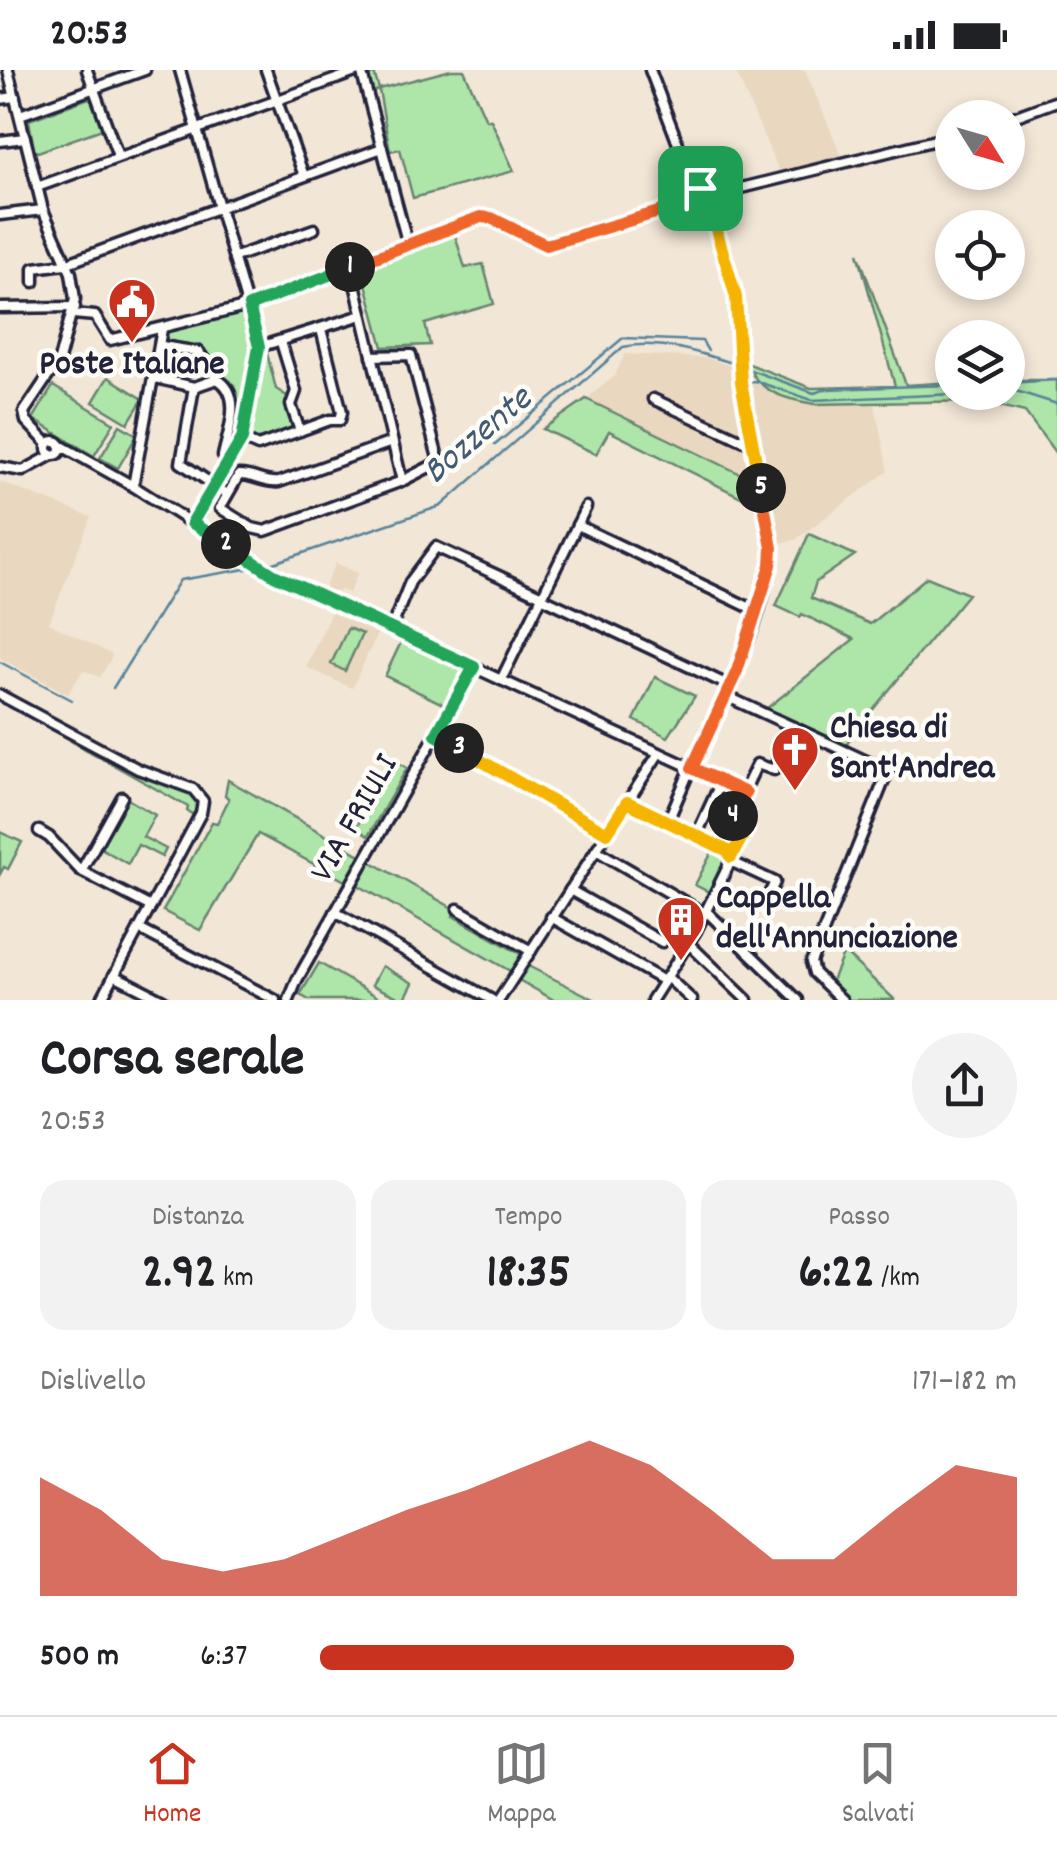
<!DOCTYPE html>
<html lang="it">
<meta charset="utf-8">
<style>
:root{--surface:#fff;--page:#f2f2f2;--text:#202124;--muted:#757577;--line:#e0e0e0;--accent:#c8321e}
body{margin:0;font-family:Dekko,sans-serif;background:var(--page);color:var(--text);height:100vh;display:flex;flex-direction:column;font-size:38px;white-space:nowrap}
*{box-sizing:border-box;margin:0}
p{font-size:32px;color:var(--muted)}
.icon{flex:none;width:55px;height:55px;fill:none;stroke:currentColor;stroke-width:2;stroke-linecap:round;stroke-linejoin:round}
.map{position:relative;height:930px;overflow:hidden}
.drawer{display:flex;flex-direction:column;background:var(--surface);flex:1}
.drawer>*{flex:none}
.needle{width:65px;rotate:127deg}
.buttons{position:absolute;left:935px;top:30px;display:grid;gap:20px}
.buttons a{display:grid;place-items:center;width:90px;height:90px;border-radius:50%;background:var(--surface);box-shadow:0 5px 15px #0003;font-size:50px}
.pin{position:absolute;display:grid;place-items:center;width:85px;height:85px;color:#fff;margin:-42px;border-radius:20px;box-shadow:0 5px 15px #0006}
.km{position:absolute;width:50px;height:50px;margin:-25px;border-radius:50%;background:#222;color:#fff;font-size:28px;line-height:50px;text-align:center}
.round{display:grid;place-items:center;flex:none;width:105px;height:105px;border-radius:52px;background:var(--page)}
.head{display:flex;align-items:center;justify-content:space-between;height:170px;padding:0 40px}
h1{font-size:55px;font-weight:700;line-height:75px}
.figures{display:grid;grid-template-columns:repeat(3,1fr);gap:15px;height:170px;padding:10px 40px}
.figures div{display:grid;align-content:center;border-radius:25px;background:var(--page);text-align:center}
.figures b{font-size:50px;font-weight:700}
.figures small{font-size:28px;font-weight:400}
.figures p{font-size:28px}
.chart{height:280px;padding:20px 40px}
.chart p{display:flex;justify-content:space-between}
.chart svg{width:100%;height:180px;margin-top:10px;fill:var(--accent);opacity:.7}
ul{padding:0 40px;list-style:none;font-size:32px}
li{display:grid;grid-template-columns:160px 120px 1fr;align-items:center;height:75px}
li i{height:25px;border-radius:12px;background:var(--accent)}
.status{display:flex;justify-content:space-between;align-items:center;height:70px;padding:0 50px;background:var(--surface);direction:ltr}
.status svg{height:28px;fill:currentColor}
.tabs{display:flex;justify-content:space-around;align-items:center;height:140px;border-top:2px solid var(--line);background:var(--surface);font-size:28px;color:var(--muted)}
.tabs a{display:grid;justify-items:center;gap:5px}
.tabs .on{color:var(--accent)}
.map>svg:first-child{display:block}
.built{fill:#ead7bf}
.green{fill:#aee5a8;stroke:#688472;stroke-width:2.5}
.lines{fill:none;stroke-linecap:round;stroke-linejoin:round}
.stream{stroke:#58849c;stroke-width:2.5}
.minor-casing{stroke:#22223b;stroke-width:15}
.minor{stroke:#fdfcf7;stroke-width:8}
.split-1-casing{stroke:#fff;stroke-width:20}
.split-2-casing{stroke:#fff;stroke-width:20}
.split-3-casing{stroke:#fff;stroke-width:20}
.split-4-casing{stroke:#fff;stroke-width:20}
.split-5-casing{stroke:#fff;stroke-width:20}
.split-6-casing{stroke:#fff;stroke-width:20}
.split-1{stroke:#f0652b;stroke-width:12}
.split-2{stroke:#22a559;stroke-width:12}
.split-3{stroke:#22a559;stroke-width:12}
.split-4{stroke:#f5b400;stroke-width:12}
.split-5{stroke:#f0652b;stroke-width:12}
.split-6{stroke:#f5b400;stroke-width:12}
.labels{text-anchor:middle;dominant-baseline:central;stroke-width:9;stroke-linejoin:round;paint-order:stroke}
.poi-label{font-size:35px;font-weight:bold;fill:#22223b;stroke:#fdfcf7;text-anchor:start}
.street-label{font-size:35px;fill:#22223b;stroke:#fdfcf7}
.water-label{font-size:38px;font-style:italic;fill:#425b73;stroke:#fdfcf7}
</style>
<div class="status"><b>20:53</b><svg viewBox="0 0 49 12"><path d="M0 12V9h3v3zM5 12V6h3v6zM10 12V3h3v9zM15 12V0h3v12zM26 1h20v11H26zM47 4h2v5h-2z"/></svg></div>
<div class="map">
<svg width="1057" height="930" viewBox="0 0 1057 930">
<rect width="100%" height="100%" fill="#f2e6d6"/>
<filter id="ink" filterUnits="userSpaceOnUse"><feTurbulence type="fractalNoise" baseFrequency=".01" numOctaves="2"/><feDisplacementMap in="SourceGraphic" scale="20" xChannelSelector="R" yChannelSelector="G"/><feConvolveMatrix kernelMatrix="1 2 1 2 8 2 1 2 1" color-interpolation-filters="sRGB"/></filter>
<g filter="url(#ink)">
<g class="built">
<path d="M735,0H805L843,89L781,106Z"/>
<path d="M625,284L707,288L738,299L759,413L586,329L614,307Z"/>
<path d="M755,313L795,331L875,335L888,401L795,470L776,474L744,314Z"/>
<path d="M0,412L91,447L49,553L111,584L112,587L100,607L83,600L68,624L0,588Z"/>
<path d="M336,493L358,503L349,523L340,520L334,528L322,523Z"/>
<path d="M333,538L353,547L352,551L379,560L352,618L306,597Z"/>
</g>
<g class="green">
<path d="M451,0H464L486,50H491L514,101L413,128L400,79L390,81L379,20L371,22L368,7L374,3L379,19Z"/>
<path d="M89,28L94,31L105,58L38,82L34,80L29,50Z"/>
<path d="M455,165L465,198L483,194L494,234L425,254L430,275L383,277L361,195Z"/>
<path d="M858,183L906,315L952,312V322H1008V310H1057V385L1025,342L980,331L815,334C782,329 760,322 744,292L811,318L895,316Z"/>
<path d="M245,242L253,276L236,372L230,386L227,385L237,329L234,315L219,304L202,280L165,273L167,260Z"/>
<path d="M267,283L276,319L290,328L287,335L294,356L292,360L255,370L247,366L259,297Z"/>
<path d="M108,307L143,329L128,353L93,332Z"/>
<path d="M53,316L114,353L94,386L33,349Z"/>
<path d="M586,329L755,411L759,436L609,361L596,384L543,359Z"/>
<path d="M120,355L137,365L118,398L100,388Z"/>
<path d="M809,464L855,485L816,512L811,528L870,554L927,507L968,524L852,665L846,676L766,639L854,569L802,544L800,547L776,536Z"/>
<path d="M348,558L362,564L345,601L331,594Z"/>
<path d="M402,570L467,599L447,636L385,606Z"/>
<path d="M655,607L695,626L668,667L634,650Z"/>
<path d="M73,668L145,706L197,726L200,738L195,746L187,741L188,737L71,671Z"/>
<path d="M394,690L407,698L368,766L356,758Z"/>
<path d="M228,710L362,786L347,812L258,764L200,860L163,841L212,752L217,753L229,729L225,725Z"/>
<path d="M124,727L155,745L143,767L166,779L162,787L138,775L128,794L99,777Z"/>
<path d="M0,762L22,772L8,799L4,797L0,804Z"/>
<path d="M714,778L726,787L711,823L695,815Z"/>
<path d="M370,791L456,840L453,846L522,885L512,902L356,814Z"/>
<path d="M844,882L894,929V930H848L831,913Z"/>
<path d="M319,893L383,930H309L300,925Z"/>
<path d="M526,895L596,930H554L517,909Z"/>
<path d="M382,896L413,913L404,930L372,915Z"/>
</g>
<g class="lines">
<g class="stream">
<path d="M745,298L814,323L827,319L952,315"/>
<path d="M747,312L755,311L812,330L1005,322"/>
<path d="M1008,313L1057,310"/>
<path d="M1008,322L1016,321L1057,334"/>
<path d="M495,375L623,268L702,271L708,281"/>
<path d="M268,495L441,436L623,277C662,269 699,283 735,294"/>
<path d="M0,592L72,630"/>
<path d="M113,618L180,510L252,498"/>
</g>
<g class="minor-casing">
<g id="minor">
<path d="M8,0L43,140L71,203L75,229L59,290L24,342L26,351L48,374"/>
<path d="M87,0L118,86"/>
<path d="M180,0L259,277L242,369L193,453"/>
<path d="M266,0L304,106"/>
<path d="M361,0L408,175"/>
<path d="M650,0L696,121"/>
<path d="M0,29L15,27"/>
<path d="M20,45L145,0"/>
<path d="M1008,49L1057,31"/>
<path d="M0,71L25,68"/>
<path d="M37,117L361,0"/>
<circle cx="705" cy="130" r="13"/>
<path d="M717,124L952,66"/>
<path d="M0,145L43,140"/>
<path d="M235,187L314,159"/>
<path d="M351,197L402,411"/>
<path d="M34,212V198L65,194L382,78"/>
<path d="M0,238L75,237"/>
<path d="M73,244L95,246L110,270L249,236L480,147L491,148L546,175L693,132"/>
<path d="M281,272L296,321L291,335L300,361"/>
<path d="M162,276L199,282L217,309"/>
<path d="M259,277L362,245"/>
<path d="M372,286L411,285L439,392L402,411L265,461L252,458L220,438L239,405C252,404 264,414 279,412L392,372"/>
<path d="M155,308L194,317L217,309C244,324 228,362 223,386L229,394"/>
<path d="M194,317L181,393L227,424"/>
<path d="M653,329L753,375"/>
<path d="M242,369L258,376L330,350H340L342,342L321,259"/>
<circle cx="54" cy="378" r="7"/>
<path d="M60,375L133,416L274,505L746,723"/>
<path d="M0,397L23,401L52,385"/>
<path d="M133,416L162,259"/>
<path d="M577,455L757,541"/>
<path d="M541,527L730,616"/>
<path d="M391,559L410,512L436,477L542,526"/>
<path d="M501,610L586,437"/>
<path d="M0,625L138,699L193,719L203,731L201,743L101,930"/>
<path d="M726,626L888,701L811,892L814,903L842,930"/>
<path d="M436,665L607,763"/>
<path d="M784,678L794,657"/>
<path d="M692,698C718,642 778,526 770,466L741,312L736,227L711,141"/>
<path d="M627,732L727,781L731,787"/>
<path d="M668,751L691,697"/>
<path d="M39,761L49,767L81,801L151,837"/>
<path d="M696,766L721,712"/>
<path d="M596,780L705,844"/>
<path d="M730,791L775,812L766,830"/>
<path d="M81,801L122,727"/>
<path d="M570,820L662,872"/>
<path d="M458,839L531,881"/>
<path d="M706,841L798,930"/>
<path d="M335,842L492,930"/>
<path d="M551,847L664,911"/>
<path d="M139,859L275,930"/>
<path d="M688,873L747,930"/>
<path d="M114,905L163,930"/>
<path d="M667,907L692,930"/>
<path d="M289,930L297,910L474,597"/>
<path d="M499,930L659,683"/>
<path d="M652,930L696,861L746,760L730,751L757,694L774,700L779,687"/>
</g>
</g>
<use href="#minor" class="minor"/>
</g>
</g>
<g class="lines" filter="url(#ink)">
<g class="split-1-casing">
<path id="split-1" d="M350,197L480,147L491,148L546,175L693,132V126L700,118"/>
</g>
<g class="split-2-casing">
<path id="split-2" d="M226,474L192,453L242,369L259,277L249,236L350,197"/>
</g>
<g class="split-3-casing">
<path id="split-3" d="M226,474L274,505L474,597L436,665L459,678"/>
</g>
<g class="split-4-casing">
<path id="split-4" d="M459,678L607,763L627,732L728,781L731,787L746,760L732,754L733,746"/>
</g>
<g class="split-5-casing">
<path id="split-5" d="M733,746L746,723L692,698L737,601L771,495L772,478L761,418"/>
</g>
<g class="split-6-casing">
<path id="split-6" d="M700,118L714,120L718,129L711,142L736,227L741,312L761,418"/>
</g>
<use href="#split-1" class="split-1"/>
<use href="#split-2" class="split-2"/>
<use href="#split-3" class="split-3"/>
<use href="#split-4" class="split-4"/>
<use href="#split-5" class="split-5"/>
<use href="#split-6" class="split-6"/>
</g>
<defs>
<g id="civic-pin" transform="scale(2.5)"><path d="M0 17L-7.5 6A9.5 9.5 0 1 1 7.5 6Z" fill="#c8321e" stroke="#fdfcf7"/><path d="M-.6-6.5H3V-4.5H.6V-3L4-1V1h2V6H-6V1h2V-1L-.6-3ZM-1.2 2.5V6h2.4V2.5Z" fill="#fff"/></g>
<g id="church-pin" transform="scale(2.5)"><path d="M0 17L-7.5 6A9.5 9.5 0 1 1 7.5 6Z" fill="#c8321e" stroke="#fdfcf7"/><path d="M-1.2-6h2.4v3.5h3.3v2.4h-3.3V6h-2.4V-.1h-3.3v-2.4h3.3Z" fill="#fff"/></g>
<g id="building-pin" transform="scale(2.5)"><path d="M0 17L-7.5 6A9.5 9.5 0 1 1 7.5 6Z" fill="#c8321e" stroke="#fdfcf7"/><path d="M-4-6H4V6H1V3H-1V6H-4ZM-2.5-4.3h1.7v1.8h-1.7ZM.8-4.3h1.7v1.8H.8ZM-2.5-1h1.7V.8h-1.7ZM.8-1h1.7V.8H.8Z" fill="#fff"/></g>
</defs>
<g fill-rule="evenodd">
<use href="#civic-pin" x="132" y="232"/>
<use href="#church-pin" x="795" y="680"/>
<use href="#building-pin" x="681" y="850"/>
</g>
<g class="labels">
<g class="poi-label">
<text x="132" y="296" text-anchor="middle">Poste Italiane</text>
<text x="830" y="660">Chiesa di<tspan x="830" dy="40">Sant'Andrea</tspan></text>
<text x="716" y="830">Cappella<tspan x="716" dy="40">dell'Annunciazione</tspan></text>
</g>
<g class="street-label">
<text transform="translate(356 749) rotate(-60)">VIA FRIULI</text>
</g>
<g class="water-label">
<text transform="translate(479 367) rotate(-40)">Bozzente</text>
</g>
</g>
</svg>
<div class="buttons">
<a><svg class="needle" viewBox="-14 -14 28 28"><path d="M0-13l5 13h-10z" fill="#e53935"/><path d="M0 13l5-13h-10z" fill="#757577"/></svg></a>
<a><svg class="icon" aria-label="locate" viewBox="0 0 24 24"><circle cx="12" cy="12" r="6"/><path d="M12 2v4M12 18v4M2 12h4M18 12h4"/></svg></a>
<a><svg class="icon" aria-label="layers" viewBox="0 0 24 24"><path d="M12 4l9 5-9 5-9-5zM3 14l9 5 9-5"/></svg></a>
</div>
<div class="pin" style="left:700px;top:118px;background:#1e9e55"><svg class="icon" aria-label="arrive" viewBox="0 0 24 24"><path d="M6 21V4h12l-3 4 3 4H6"/></svg></div>
<b class="km" style="left:350px;top:197px">1</b>
<b class="km" style="left:226px;top:474px">2</b>
<b class="km" style="left:459px;top:678px">3</b>
<b class="km" style="left:733px;top:746px">4</b>
<b class="km" style="left:761px;top:418px">5</b>
</div>
<section class="drawer">
<div class="head"><div><h1>Corsa serale</h1><p>20:53</p></div><a class="round"><svg class="icon" aria-label="share" viewBox="0 0 24 24"><path d="M12 15V3M7 8l5-5 5 5M5 13v7h14v-7"/></svg></a></div>
<div class="figures">
<div><p>Distanza</p><b>2.92<small> km</small></b></div>
<div><p>Tempo</p><b>18:35</b></div>
<div><p>Passo</p><b>6:22<small> /km</small></b></div>
</div>
<div class="chart"><p><span>Dislivello</span>171–182 m</p>
<svg viewBox="0 0 160 44" preserveAspectRatio="none"><path d="M0 44V15L10 23L20 35L30 38L40 35L50 29L60 23L70 18L80 12L90 6L100 12L110 23L120 35L130 35L140 23L150 12L160 15V44z"/></svg>
</div>
<ul>
<li><b>500 m</b>6:37<i style="width:68%"></i></li>
</ul>
</section>
<nav class="tabs">
<a class="on"><svg class="icon" aria-label="home" viewBox="0 0 24 24"><path d="M3 11l9-7 9 7M6 9v11h12V9"/></svg>Home</a>
<a><svg class="icon" aria-label="map" viewBox="0 0 24 24"><path d="M3 6l6-2 6 2 6-2v14l-6 2-6-2-6 2zM9 4v14M15 6v14"/></svg>Mappa</a>
<a><svg class="icon" aria-label="saved" viewBox="0 0 24 24"><path d="M7 4h10v16l-5-4-5 4z"/></svg>Salvati</a>
</nav>
